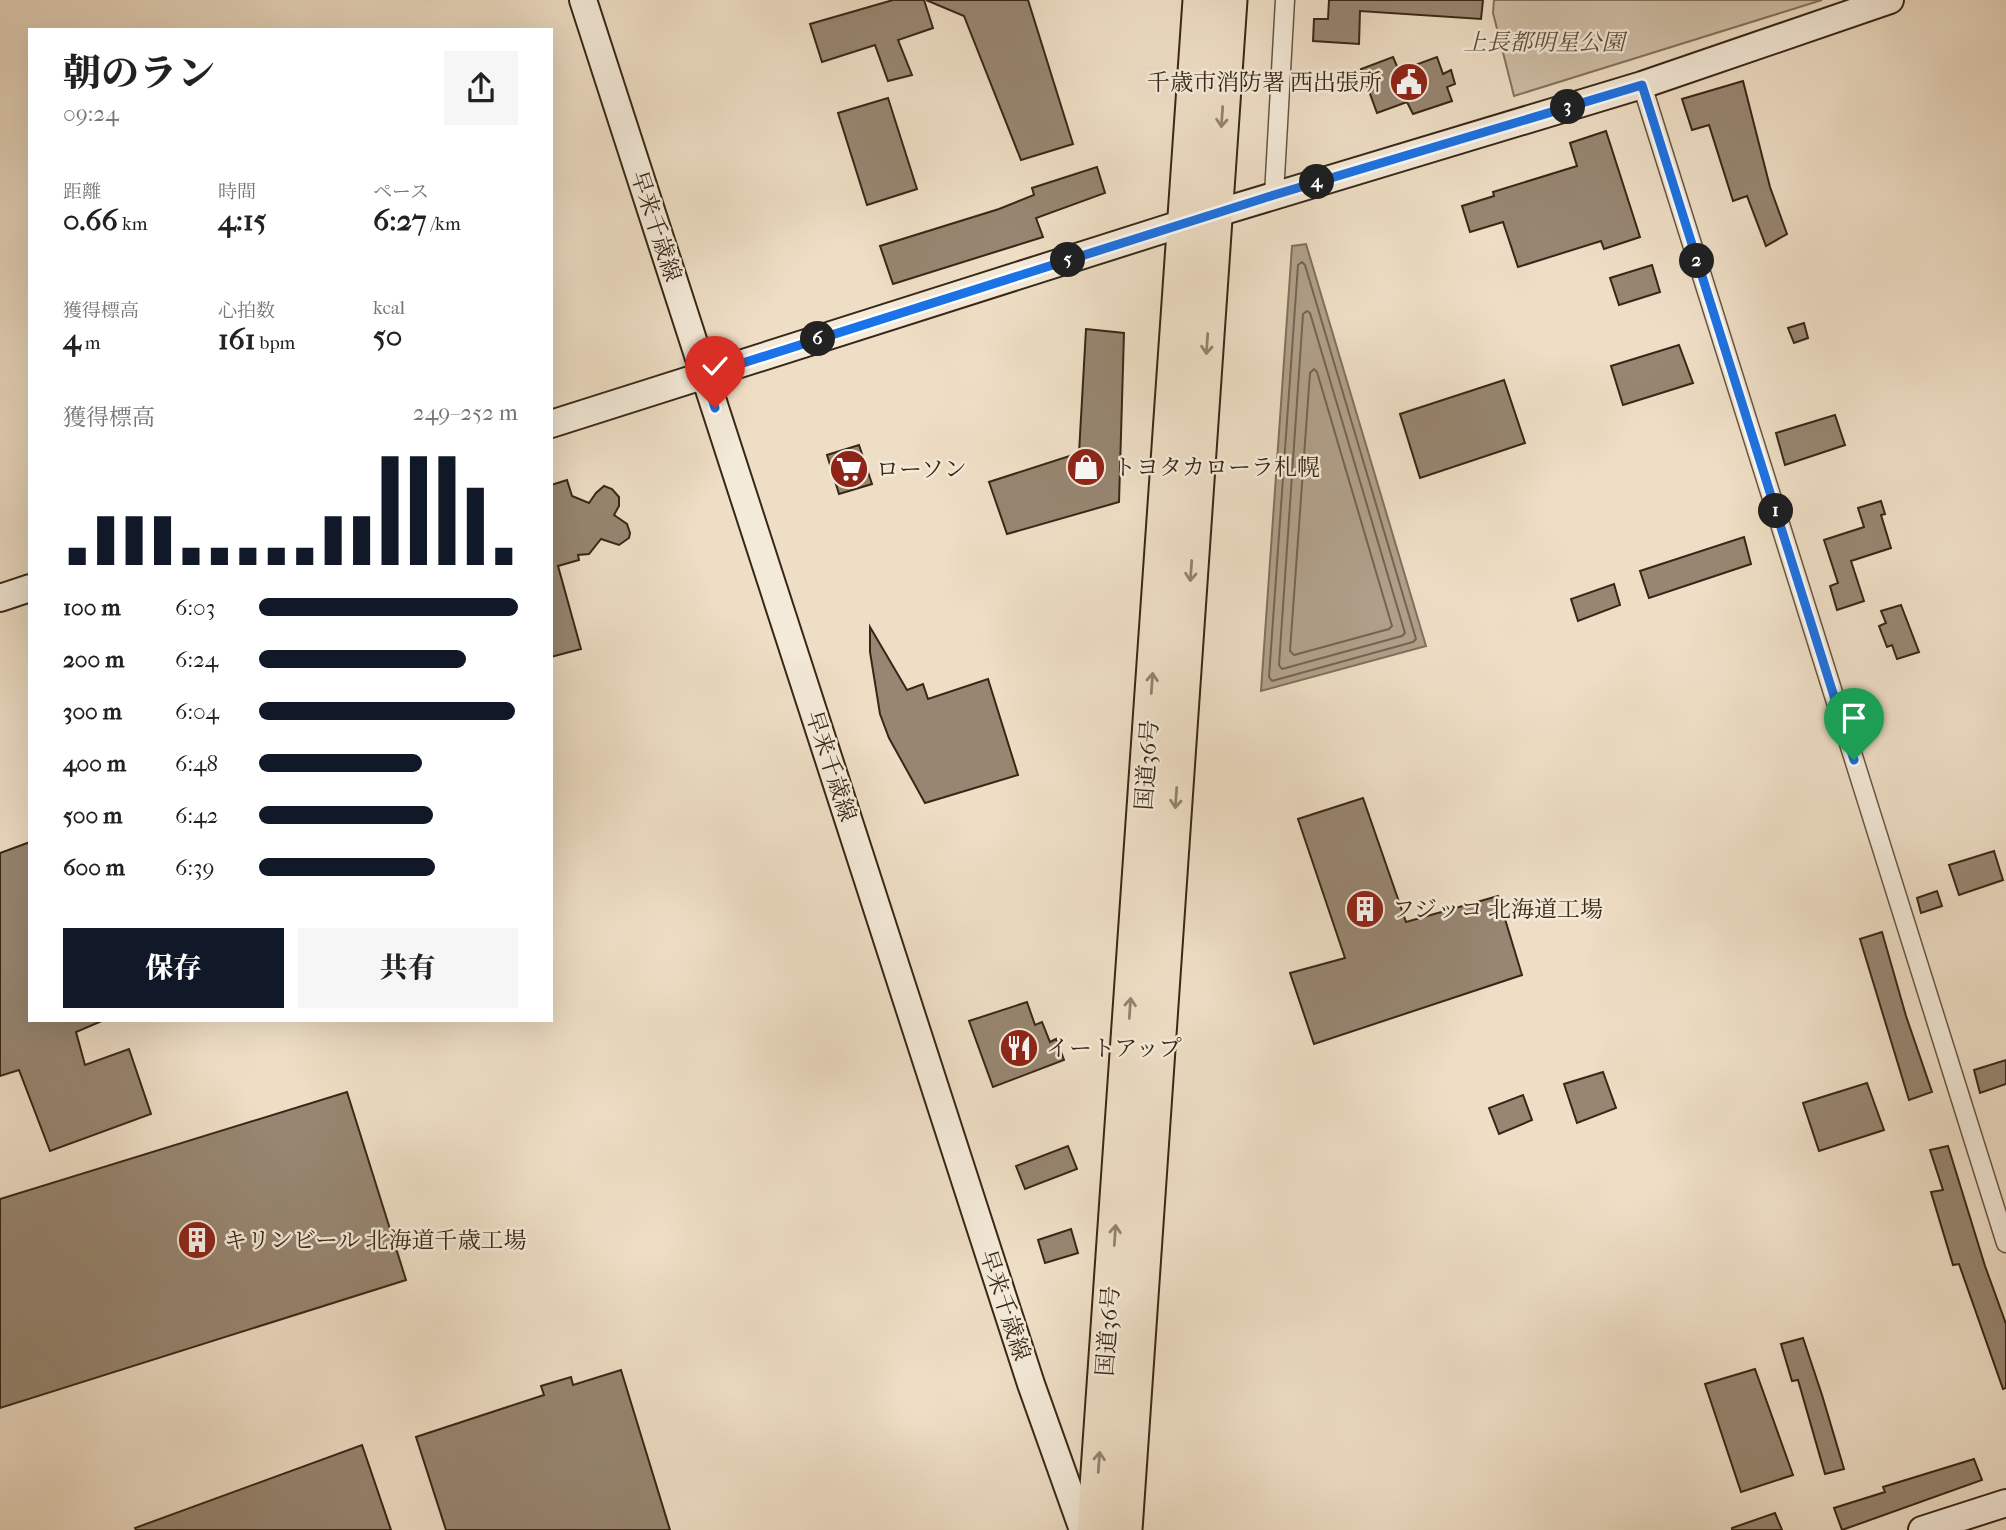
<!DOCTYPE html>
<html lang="ja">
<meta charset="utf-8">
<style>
:root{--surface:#fff;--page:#f6f6f6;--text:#222;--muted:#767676;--accent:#111827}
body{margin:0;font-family:"IM FELL French Canon","Noto Serif JP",serif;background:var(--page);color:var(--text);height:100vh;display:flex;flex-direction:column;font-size:26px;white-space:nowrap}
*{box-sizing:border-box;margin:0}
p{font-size:23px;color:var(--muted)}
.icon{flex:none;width:38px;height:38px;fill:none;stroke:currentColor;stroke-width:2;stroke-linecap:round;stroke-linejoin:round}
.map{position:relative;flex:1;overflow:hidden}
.details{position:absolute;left:28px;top:28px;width:525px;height:994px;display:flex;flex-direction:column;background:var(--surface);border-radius:0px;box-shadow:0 7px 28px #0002}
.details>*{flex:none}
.pin{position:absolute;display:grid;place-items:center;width:60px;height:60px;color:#fff;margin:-72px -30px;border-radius:50% 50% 50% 0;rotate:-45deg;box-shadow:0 0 7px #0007}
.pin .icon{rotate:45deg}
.km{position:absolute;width:35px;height:35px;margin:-18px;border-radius:50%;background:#222;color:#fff;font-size:19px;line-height:35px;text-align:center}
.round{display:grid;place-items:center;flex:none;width:74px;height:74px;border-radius:0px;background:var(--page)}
.overview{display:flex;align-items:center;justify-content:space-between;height:119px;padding:0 35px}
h1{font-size:38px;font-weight:800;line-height:52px}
.figures{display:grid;grid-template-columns:repeat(3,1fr);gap:10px;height:119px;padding:7px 35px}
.figures div{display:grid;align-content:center}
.figures b{font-size:30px;font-weight:800}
.figures small{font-size:19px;font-weight:400}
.figures p{font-size:19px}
.chart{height:196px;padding:14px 35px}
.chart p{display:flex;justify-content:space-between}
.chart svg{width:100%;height:126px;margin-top:7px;stroke:var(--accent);stroke-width:6}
.action{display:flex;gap:14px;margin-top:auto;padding:14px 35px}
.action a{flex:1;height:80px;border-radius:0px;background:var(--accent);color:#fff;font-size:28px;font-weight:800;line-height:80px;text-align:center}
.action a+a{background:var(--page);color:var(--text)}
ul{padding:0 35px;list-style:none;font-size:23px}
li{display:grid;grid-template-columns:112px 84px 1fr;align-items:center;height:52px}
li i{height:18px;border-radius:9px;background:var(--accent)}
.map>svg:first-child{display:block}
.green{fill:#cfbfa7;stroke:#84735e;stroke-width:2}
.water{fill:#b0a08a;stroke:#80705c;stroke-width:2}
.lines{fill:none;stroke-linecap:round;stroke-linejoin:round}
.shore{stroke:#746450;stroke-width:2}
.building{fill:#978671;stroke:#382716;stroke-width:2}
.street-casing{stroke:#665542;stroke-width:21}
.secondary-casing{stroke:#382716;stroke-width:30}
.highway-casing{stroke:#382716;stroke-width:37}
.street{stroke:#f4ead9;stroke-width:18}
.secondary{stroke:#f4ead9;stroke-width:26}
.highway{stroke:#eedec5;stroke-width:33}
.oneway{stroke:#93826e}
.route-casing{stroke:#fff;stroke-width:14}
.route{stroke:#1a73e8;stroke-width:9}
.labels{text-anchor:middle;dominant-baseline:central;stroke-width:5;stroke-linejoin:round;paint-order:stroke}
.park-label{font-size:23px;font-style:italic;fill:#5e4d3a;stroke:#f4ead9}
.poi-label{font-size:23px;fill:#382716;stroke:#f4ead9;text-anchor:start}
.street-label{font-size:23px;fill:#382716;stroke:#f4ead9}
</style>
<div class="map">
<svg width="2006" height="1530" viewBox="0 0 2006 1530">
<rect width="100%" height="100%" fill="#eedec5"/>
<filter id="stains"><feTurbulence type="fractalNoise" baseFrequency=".00286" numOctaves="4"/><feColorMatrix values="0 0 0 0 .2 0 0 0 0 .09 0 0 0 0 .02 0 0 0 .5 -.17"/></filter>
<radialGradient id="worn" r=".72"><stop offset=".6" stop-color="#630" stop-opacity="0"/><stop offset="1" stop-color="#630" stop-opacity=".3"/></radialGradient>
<path class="green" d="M1494,0H1822L1514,96L1493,13Z"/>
<path class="water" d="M1306,244L1426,646L1261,691L1292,246Z"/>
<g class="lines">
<g class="shore">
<path d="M1302,262L1305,265L1416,639L1413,642L1272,681L1269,677L1298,265Z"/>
<path d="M1307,311L1310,313L1405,633L1402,636L1282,669L1279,665L1303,314Z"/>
<path d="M1314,369L1317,372L1392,626L1389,629L1294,655L1290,651L1310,373Z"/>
</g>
</g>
<g class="building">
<path d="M893,0H924L933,28L898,40L912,75L888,81L875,45L822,62L810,24Z"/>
<path d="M926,0H1028L1073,144L1021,160L964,16Z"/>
<path d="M1329,0H1483L1481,19L1360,11L1359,44L1313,41L1314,19H1328Z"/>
<path d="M1393,57L1399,71L1437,57L1443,74L1451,70L1455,84L1447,87L1452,101L1413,114L1407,102L1377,113L1361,69Z"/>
<path d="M1743,81L1770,187L1787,234L1766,246L1747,196L1733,201L1709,125L1692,130L1682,99Z"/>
<path d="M888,98L917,189L867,205L838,113Z"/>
<path d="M1606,131L1640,237L1604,249L1601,241L1518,267L1503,222L1470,232L1462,206L1494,196L1493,192L1577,166L1570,143Z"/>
<path d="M1097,167L1105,193L1036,218L1043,237L893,284L880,246L999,209L1034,195L1032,188Z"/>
<path d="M1652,265L1660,292L1619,305L1610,278Z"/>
<path d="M1804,323L1808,338L1794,343L1788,328Z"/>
<path d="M1086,329L1124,333L1119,502L1007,534L989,482L1079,453Z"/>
<path d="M1679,345L1693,383L1623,405L1611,366Z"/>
<path d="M1504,380L1525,443L1420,478L1400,414Z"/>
<path d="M1835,415L1845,445L1785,465L1776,433Z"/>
<path d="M859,445L872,484L839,494L827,455Z"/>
<path d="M567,480L572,496L589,503L596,493L604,486L612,489L619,497V506L614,515L627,524L630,533L629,538L619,545L601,539L589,554L578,555L579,560L558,566L581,649L551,657V485Z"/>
<path d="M1881,501L1885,514L1881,515L1891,548L1851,561L1864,601L1837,610L1830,586L1838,583L1824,540L1864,527L1858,508Z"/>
<path d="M1744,537L1751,564L1649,598L1640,571Z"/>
<path d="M1614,584L1620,605L1578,621L1571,599Z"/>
<path d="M1901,605L1919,652L1897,659L1892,645L1887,647L1879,626L1886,623L1881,611Z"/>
<path d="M870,627L907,690L923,684L928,699L988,679L1018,775L925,803L889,738L880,714L870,652Z"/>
<path d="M1363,798L1406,922L1498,896L1522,975L1314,1044L1290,973L1345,958L1298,819Z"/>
<path d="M30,842V1020H104L76,1032L85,1065L129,1049L151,1114L50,1151L19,1070L0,1076V853Z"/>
<path d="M1994,851L2003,880L1959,895L1949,865Z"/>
<path d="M1937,891L1942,906L1921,913L1917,898Z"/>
<path d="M1882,932L1906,1016L1932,1092L1909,1100L1860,939Z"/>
<path d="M1027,1002L1035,1025L1042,1022L1050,1042L1056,1039L1064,1060L993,1087L969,1021Z"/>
<path d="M2006,1060V1084L1980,1093L1974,1070Z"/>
<path d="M1603,1072L1616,1108L1577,1123L1564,1084Z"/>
<path d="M1867,1083L1884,1130L1819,1151L1803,1103Z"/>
<path d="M347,1092L406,1280L0,1408V1199Z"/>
<path d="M1523,1095L1532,1120L1499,1134L1489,1108Z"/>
<path d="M1068,1146L1077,1169L1025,1189L1016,1166Z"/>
<path d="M1948,1146L1985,1266L2006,1324V1388L2003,1389L1959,1264L1953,1265L1931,1192L1943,1190L1930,1150Z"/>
<path d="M1071,1229L1078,1253L1045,1263L1038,1240Z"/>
<path d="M1803,1338L1822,1395L1844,1469L1825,1474L1798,1380L1792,1381L1781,1344Z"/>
<path d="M1755,1369L1793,1475L1741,1492L1705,1384Z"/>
<path d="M621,1370L670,1530H446L416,1437L544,1395L541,1386L571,1377L573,1385Z"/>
<path d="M362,1445L391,1530H136L135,1528Z"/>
<path d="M1974,1459L1982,1480L1842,1530L1834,1508L1885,1492L1883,1487Z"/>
<path d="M1775,1513L1782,1530H1732V1528Z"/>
</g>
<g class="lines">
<g class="street-casing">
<g id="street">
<path d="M1642,85L2006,1243"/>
<path d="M1274,195L1285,0"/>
</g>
</g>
<g class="secondary-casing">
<g id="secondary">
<path d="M583,0L1031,1384L1083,1530"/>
<path d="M551,424L1184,223L1642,85L1890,0"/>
<path d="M0,598L30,588"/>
<path d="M1922,1530L2006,1503"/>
</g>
</g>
<g class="highway-casing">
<g id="highway">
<path d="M1094,1530L1200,0"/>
<path d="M1125,1530L1230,0"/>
</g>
</g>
<use href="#street" class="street"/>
<use href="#secondary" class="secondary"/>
<use href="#highway" class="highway"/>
</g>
<defs><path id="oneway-shaft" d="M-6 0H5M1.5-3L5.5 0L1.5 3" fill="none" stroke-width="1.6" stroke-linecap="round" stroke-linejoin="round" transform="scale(1.75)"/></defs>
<g class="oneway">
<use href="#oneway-shaft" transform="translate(1222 117) rotate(94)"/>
<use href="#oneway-shaft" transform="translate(1207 344) rotate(94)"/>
<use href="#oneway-shaft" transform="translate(1191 571) rotate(94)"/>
<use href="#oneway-shaft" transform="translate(1152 683) rotate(-86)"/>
<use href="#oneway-shaft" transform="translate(1176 798) rotate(94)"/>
<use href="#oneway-shaft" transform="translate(1130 1008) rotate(-86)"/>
<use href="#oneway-shaft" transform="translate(1115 1235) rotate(-86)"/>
<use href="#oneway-shaft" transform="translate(1099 1462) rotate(-86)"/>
</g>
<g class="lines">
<g class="route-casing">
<path id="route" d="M715,408L705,375L1274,195L1642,85L1854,760"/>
</g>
<use href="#route" class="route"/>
</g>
<defs>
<g id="civic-disc" transform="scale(2.0125)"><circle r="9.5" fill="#8f2418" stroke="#f4ead9"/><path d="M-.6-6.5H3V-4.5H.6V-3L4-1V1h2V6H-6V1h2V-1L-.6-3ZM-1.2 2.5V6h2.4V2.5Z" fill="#fff"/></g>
<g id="shop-disc" transform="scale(2.0125)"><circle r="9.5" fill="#8f2418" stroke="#f4ead9"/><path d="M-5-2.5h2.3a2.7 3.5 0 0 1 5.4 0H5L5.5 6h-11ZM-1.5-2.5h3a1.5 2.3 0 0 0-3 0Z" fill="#fff"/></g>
<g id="supermarket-disc" transform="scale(2.0125)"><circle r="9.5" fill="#8f2418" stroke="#f4ead9"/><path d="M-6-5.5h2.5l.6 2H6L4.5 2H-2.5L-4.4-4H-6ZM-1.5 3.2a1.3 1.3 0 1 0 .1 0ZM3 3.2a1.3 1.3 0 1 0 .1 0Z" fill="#fff"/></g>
<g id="building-disc" transform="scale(2.0125)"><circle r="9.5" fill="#8f2418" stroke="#f4ead9"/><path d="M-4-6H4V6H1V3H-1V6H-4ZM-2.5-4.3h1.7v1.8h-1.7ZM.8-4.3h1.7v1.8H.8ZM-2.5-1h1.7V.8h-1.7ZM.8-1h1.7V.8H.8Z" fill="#fff"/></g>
<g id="restaurant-disc" transform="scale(2.0125)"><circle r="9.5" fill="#8f2418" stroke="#f4ead9"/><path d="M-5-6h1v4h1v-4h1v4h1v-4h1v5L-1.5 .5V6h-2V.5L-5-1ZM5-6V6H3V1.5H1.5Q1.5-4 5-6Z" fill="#fff"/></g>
</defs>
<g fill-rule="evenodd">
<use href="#civic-disc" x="1409" y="82"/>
<use href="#shop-disc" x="1086" y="467"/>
<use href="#supermarket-disc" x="849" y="469"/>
<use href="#building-disc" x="1365" y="909"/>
<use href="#restaurant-disc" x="1019" y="1048"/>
<use href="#building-disc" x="197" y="1240"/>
</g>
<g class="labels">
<g class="park-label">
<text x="1544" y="42">上長都明星公園</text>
</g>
<g class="poi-label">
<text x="1382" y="82" text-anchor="end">千歳市消防署 西出張所</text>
<text x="1113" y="467">トヨタカローラ札幌</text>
<text x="876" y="469">ローソン</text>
<text x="1392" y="909">フジッコ 北海道工場</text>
<text x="1046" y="1048">イートアップ</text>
<text x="224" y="1240">キリンビール 北海道千歳工場</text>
</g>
<g class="street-label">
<text transform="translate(656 226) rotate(72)">早来千歳線</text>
<text transform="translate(1147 765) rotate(-86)">国道36号</text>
<text transform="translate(831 766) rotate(72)">早来千歳線</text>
<text transform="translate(1005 1305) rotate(72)">早来千歳線</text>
<text transform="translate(1108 1331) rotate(-86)">国道36号</text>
</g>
</g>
<rect width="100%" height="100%" filter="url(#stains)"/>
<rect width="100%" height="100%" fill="url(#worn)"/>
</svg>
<div class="pin" style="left:1854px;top:760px;background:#1e9e55"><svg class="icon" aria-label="arrive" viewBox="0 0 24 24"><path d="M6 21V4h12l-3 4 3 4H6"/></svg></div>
<div class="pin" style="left:715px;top:408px;background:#d93025"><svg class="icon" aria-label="check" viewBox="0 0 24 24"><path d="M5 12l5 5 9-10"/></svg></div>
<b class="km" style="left:1776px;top:511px">1</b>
<b class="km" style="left:1697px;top:261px">2</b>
<b class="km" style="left:1568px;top:107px">3</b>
<b class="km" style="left:1317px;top:182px">4</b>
<b class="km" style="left:1068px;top:260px">5</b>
<b class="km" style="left:818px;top:339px">6</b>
<section class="details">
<div class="overview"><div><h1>朝のラン</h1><p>09:24</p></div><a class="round"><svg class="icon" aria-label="share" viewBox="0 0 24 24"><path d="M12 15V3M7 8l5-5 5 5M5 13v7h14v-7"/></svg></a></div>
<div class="figures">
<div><p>距離</p><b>0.66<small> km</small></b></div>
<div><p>時間</p><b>4:15</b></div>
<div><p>ペース</p><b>6:27<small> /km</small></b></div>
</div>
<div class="figures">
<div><p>獲得標高</p><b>4<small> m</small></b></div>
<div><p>心拍数</p><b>161<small> bpm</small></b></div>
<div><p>kcal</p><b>50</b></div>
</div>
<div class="chart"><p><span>獲得標高</span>249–252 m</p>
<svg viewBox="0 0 160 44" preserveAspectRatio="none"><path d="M5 44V38M15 44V27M25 44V27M35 44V27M45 44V38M55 44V38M65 44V38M75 44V38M85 44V38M95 44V27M105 44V27M115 44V6M125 44V6M135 44V6M145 44V17M155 44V38"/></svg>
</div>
<ul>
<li><b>100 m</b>6:03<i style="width:100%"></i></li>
<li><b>200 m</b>6:24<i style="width:80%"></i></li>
<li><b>300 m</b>6:04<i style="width:99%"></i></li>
<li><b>400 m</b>6:48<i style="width:63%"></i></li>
<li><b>500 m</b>6:42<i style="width:67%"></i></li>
<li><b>600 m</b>6:39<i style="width:68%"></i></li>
</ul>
<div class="action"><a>保存</a><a>共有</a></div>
</section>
</div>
